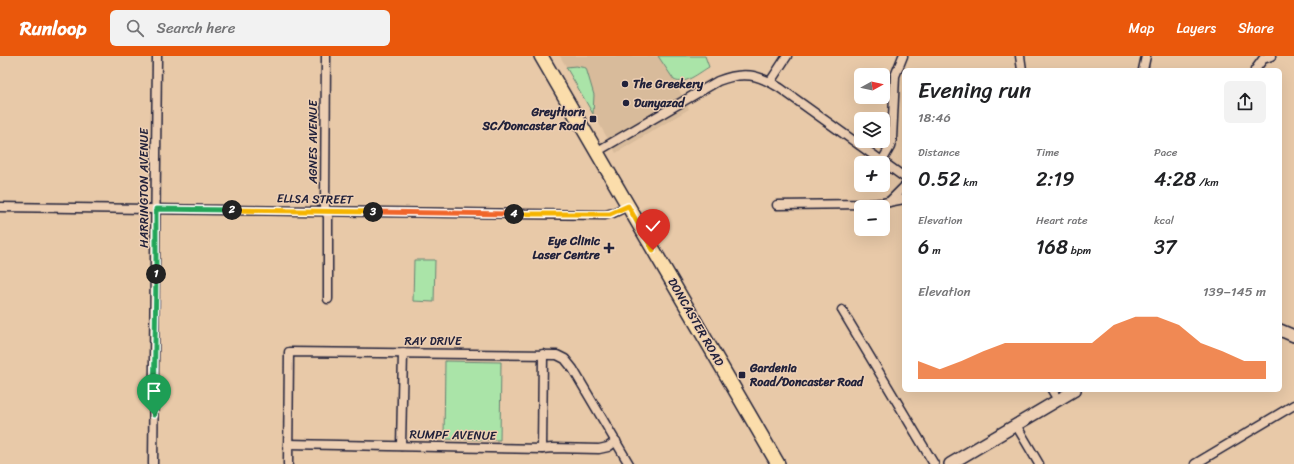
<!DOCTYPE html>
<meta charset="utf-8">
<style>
:root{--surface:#fff;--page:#f2f2f2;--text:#202124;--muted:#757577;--accent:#ea580c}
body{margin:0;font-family:Sriracha,sans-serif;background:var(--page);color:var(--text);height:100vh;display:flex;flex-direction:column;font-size:15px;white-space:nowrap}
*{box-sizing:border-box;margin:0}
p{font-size:13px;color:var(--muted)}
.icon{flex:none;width:22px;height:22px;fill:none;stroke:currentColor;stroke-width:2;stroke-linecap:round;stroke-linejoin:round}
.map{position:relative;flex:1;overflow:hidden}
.side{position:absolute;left:902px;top:12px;width:380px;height:324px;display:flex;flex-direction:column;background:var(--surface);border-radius:6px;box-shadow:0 4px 16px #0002}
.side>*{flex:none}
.needle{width:26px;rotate:82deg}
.buttons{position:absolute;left:854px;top:12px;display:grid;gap:8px}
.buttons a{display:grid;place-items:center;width:36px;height:36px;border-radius:6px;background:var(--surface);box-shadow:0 4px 16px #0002;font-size:20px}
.pin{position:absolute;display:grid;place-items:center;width:34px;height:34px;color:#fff;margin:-41px -17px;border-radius:50% 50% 50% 0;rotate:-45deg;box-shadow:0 0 4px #0007}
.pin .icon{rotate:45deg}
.km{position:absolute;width:20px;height:20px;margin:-10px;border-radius:50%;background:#222;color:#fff;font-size:11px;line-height:20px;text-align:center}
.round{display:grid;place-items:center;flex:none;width:42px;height:42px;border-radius:6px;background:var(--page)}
.headline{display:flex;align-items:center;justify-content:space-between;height:68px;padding:0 16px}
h1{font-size:22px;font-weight:600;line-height:30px}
.metrics{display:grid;grid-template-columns:repeat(3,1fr);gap:6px;height:68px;padding:4px 16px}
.metrics div{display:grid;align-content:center}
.metrics b{font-size:20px;font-weight:600}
.metrics small{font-size:11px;font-weight:400}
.metrics p{font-size:11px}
.chart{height:112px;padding:8px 16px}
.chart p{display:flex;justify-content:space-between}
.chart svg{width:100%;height:72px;margin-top:4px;fill:var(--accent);opacity:.7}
header{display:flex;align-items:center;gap:24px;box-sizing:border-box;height:56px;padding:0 20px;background:var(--accent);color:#fff}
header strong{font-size:19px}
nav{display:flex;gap:22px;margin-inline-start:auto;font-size:14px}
.search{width:280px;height:36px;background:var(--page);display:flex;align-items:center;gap:10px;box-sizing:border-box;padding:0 14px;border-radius:6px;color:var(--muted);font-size:15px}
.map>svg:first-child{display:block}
.built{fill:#d8bb9b}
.green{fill:#aae4a8;stroke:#668372}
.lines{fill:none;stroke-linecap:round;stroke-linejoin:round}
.street-casing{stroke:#22223b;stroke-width:11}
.secondary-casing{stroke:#22223b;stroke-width:14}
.primary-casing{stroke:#22223b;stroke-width:16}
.street{stroke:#edcfb3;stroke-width:8}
.secondary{stroke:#edcfb3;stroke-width:11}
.primary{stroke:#fbddab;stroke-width:13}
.split-1-casing{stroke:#fff;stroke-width:8}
.split-2-casing{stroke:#fff;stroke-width:8}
.split-3-casing{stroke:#fff;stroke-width:8}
.split-4-casing{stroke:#fff;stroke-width:8}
.split-5-casing{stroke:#fff;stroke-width:8}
.split-1{stroke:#22a559;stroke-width:5}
.split-2{stroke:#22a559;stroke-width:5}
.split-3{stroke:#f5b400;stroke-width:5}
.split-4{stroke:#f0652b;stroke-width:5}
.split-5{stroke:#f5b400;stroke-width:5}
.poi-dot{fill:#22223b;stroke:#edcfb3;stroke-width:1.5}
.labels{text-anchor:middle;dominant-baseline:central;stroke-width:3;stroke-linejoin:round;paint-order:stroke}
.poi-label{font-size:12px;font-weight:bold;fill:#22223b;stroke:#edcfb3;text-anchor:start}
.street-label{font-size:12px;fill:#22223b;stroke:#edcfb3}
</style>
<header>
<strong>Runloop</strong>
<div class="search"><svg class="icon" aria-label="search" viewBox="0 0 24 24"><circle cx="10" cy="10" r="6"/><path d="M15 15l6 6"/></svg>Search here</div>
<nav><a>Map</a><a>Layers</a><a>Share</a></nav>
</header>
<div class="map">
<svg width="1294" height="408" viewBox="0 0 1294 408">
<rect width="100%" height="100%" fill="#e8c9a8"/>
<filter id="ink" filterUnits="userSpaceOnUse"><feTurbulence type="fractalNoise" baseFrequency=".025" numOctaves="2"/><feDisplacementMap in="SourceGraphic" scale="8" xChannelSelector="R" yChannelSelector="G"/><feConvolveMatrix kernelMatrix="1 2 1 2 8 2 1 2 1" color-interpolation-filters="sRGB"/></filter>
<g filter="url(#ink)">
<path class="built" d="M560,0H658L674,24L689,53L616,97Z"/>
<g class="green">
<path d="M658,0H705L709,11C700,16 684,30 674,24Z"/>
<path d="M576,10L586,12L594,39L593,58L566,11Z"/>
<path d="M414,204H435L434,246L413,245Z"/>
<path d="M445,305L501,306L500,384L444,383Z"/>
</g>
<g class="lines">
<g class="street-casing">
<g id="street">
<path d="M326,0L325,150L328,161V243"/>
<path d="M1020,0L1022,14"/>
<path d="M1143,14L1146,0"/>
<path d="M1255,14L1263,3L1271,0"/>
<path d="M770,26L787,0"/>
<path d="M596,96L718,25C743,15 758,18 780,32L904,121"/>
<path d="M882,105L890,91L892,83L895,20L903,0"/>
<path d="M889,146L904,131"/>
<path d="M777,149L868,148L883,147L904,143"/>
<path d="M0,151L605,159L613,157L628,150"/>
<path d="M842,254L934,408"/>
<path d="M1052,334L1058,344"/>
<path d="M1016,369L1039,408"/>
<path d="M288,388L542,393L552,392L599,393L608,391L616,385"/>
<path d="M401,390L403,297"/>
<path d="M542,393L543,298"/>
<path d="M153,408L157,0"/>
<path d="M288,408L289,296L557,299L565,303L573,313L629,408"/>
<path d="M1195,408L1294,349"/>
</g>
</g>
<g class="secondary-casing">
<g id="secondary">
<path d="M1280,274L1294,280"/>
<path d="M950,408L1075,334"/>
</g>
</g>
<g class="primary-casing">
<path id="primary" d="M541,0L778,408"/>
</g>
<use href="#street" class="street"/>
<use href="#secondary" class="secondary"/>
<use href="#primary" class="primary"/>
</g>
</g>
<g class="lines" filter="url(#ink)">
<g class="split-1-casing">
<path id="split-1" d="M154,359L156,218"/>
</g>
<g class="split-2-casing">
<path id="split-2" d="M156,218V153L232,154"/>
</g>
<g class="split-3-casing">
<path id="split-3" d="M232,154L373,156"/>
</g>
<g class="split-4-casing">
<path id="split-4" d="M373,156L514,158"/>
</g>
<g class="split-5-casing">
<path id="split-5" d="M514,158H610L628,150L653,194"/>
</g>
<use href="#split-1" class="split-1"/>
<use href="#split-2" class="split-2"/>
<use href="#split-3" class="split-3"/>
<use href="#split-4" class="split-4"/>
<use href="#split-5" class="split-5"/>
</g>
<g class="poi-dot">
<circle cx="625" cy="28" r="4"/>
<circle cx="626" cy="47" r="4"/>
<rect x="589" y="59" width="8" height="8" rx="2"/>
<path d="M607 186h4v4h4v4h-4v4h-4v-4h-4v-4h4z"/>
<rect x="738" y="315" width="8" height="8" rx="2"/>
</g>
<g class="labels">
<g class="poi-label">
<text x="633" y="28">The Greekery</text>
<text x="634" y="47">Dunyazad</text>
<text x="585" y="56" text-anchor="end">Greythorn<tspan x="585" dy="14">SC/Doncaster Road</tspan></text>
<text x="600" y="185" text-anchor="end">Eye Clinic<tspan x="600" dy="14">Laser Centre</tspan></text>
<text x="750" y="312">Gardenia<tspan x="750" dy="14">Road/Doncaster Road</tspan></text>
</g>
<g class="street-label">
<text transform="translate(313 86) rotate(-90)">AGNES AVENUE</text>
<text transform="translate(144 132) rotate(-90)">HARRINGTON AVENUE</text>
<text transform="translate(315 143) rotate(1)">ELLSA STREET</text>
<text transform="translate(696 266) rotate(60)">DONCASTER ROAD</text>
<text x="433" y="285">RAY DRIVE</text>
<text transform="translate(453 379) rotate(1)">RUMPF AVENUE</text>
</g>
</g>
</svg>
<div class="buttons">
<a><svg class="needle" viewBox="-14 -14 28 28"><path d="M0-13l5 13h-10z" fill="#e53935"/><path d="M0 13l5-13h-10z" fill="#757577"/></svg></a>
<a><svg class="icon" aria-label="layers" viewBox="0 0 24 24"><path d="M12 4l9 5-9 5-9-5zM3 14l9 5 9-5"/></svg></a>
<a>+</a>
<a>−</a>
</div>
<div class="pin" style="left:154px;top:359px;background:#1e9e55"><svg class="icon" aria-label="arrive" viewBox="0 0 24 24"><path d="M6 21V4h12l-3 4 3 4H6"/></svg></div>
<div class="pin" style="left:653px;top:194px;background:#d93025"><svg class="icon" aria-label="check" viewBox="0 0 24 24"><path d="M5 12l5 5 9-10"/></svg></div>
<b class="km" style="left:156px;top:218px">1</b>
<b class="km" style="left:232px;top:154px">2</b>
<b class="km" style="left:373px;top:156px">3</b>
<b class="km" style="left:514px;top:158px">4</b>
<section class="side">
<div class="headline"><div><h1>Evening run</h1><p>18:46</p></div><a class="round"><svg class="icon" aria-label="share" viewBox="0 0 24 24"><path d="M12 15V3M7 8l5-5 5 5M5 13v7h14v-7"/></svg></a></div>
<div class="metrics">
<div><p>Distance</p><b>0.52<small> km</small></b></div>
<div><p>Time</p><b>2:19</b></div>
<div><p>Pace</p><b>4:28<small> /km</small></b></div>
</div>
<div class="metrics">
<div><p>Elevation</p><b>6<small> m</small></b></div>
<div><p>Heart rate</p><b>168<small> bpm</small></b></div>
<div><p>kcal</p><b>37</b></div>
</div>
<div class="chart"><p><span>Elevation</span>139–145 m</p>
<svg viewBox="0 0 160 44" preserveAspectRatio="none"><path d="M0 44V33L10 38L20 33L30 27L40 22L50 22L60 22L70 22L80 22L90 11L100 6L110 6L120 11L130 22L140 27L150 33L160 33V44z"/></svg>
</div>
</section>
</div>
